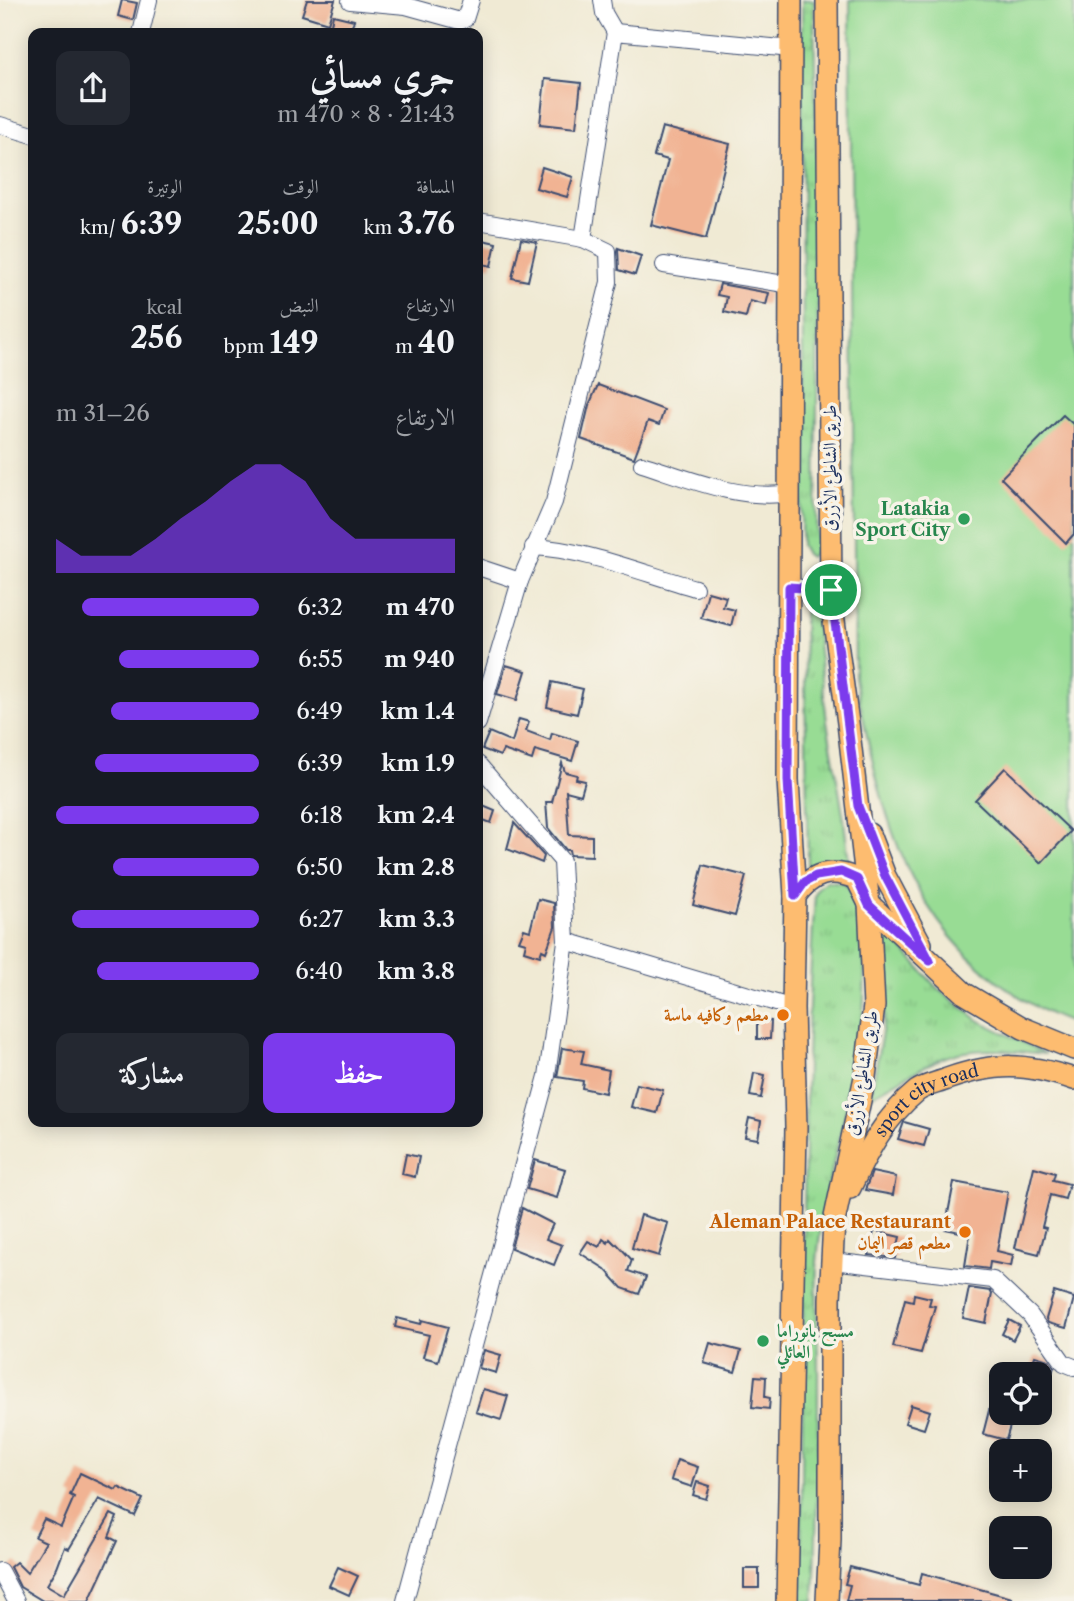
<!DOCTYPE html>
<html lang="ar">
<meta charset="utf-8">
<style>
:root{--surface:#171b24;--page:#242831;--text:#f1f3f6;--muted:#9ea1a6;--accent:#7c3aed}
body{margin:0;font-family:"Libre Caslon Text",Amiri,serif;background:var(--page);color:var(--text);direction:rtl;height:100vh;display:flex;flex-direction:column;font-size:26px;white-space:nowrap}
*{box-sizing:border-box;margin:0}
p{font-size:23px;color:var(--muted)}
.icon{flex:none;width:38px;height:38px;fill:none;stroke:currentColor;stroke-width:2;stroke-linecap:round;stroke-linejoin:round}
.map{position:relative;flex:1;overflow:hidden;direction:ltr}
.details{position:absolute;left:28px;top:28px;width:455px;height:1099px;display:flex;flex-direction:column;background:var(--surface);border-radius:14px;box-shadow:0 4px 18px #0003;direction:rtl}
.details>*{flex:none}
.controls{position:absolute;left:989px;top:1362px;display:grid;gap:14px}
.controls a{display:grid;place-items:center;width:63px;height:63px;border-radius:14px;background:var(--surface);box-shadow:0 4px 18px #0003;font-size:35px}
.pin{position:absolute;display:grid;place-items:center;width:60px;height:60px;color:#fff;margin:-30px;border:4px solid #fff;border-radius:50%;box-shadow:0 2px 7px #0007}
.round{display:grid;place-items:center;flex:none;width:74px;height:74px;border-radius:14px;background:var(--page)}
.head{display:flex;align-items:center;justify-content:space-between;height:119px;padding:0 28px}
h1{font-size:38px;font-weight:700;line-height:52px}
.stats{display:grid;grid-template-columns:repeat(3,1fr);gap:10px;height:119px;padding:7px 28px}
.stats div{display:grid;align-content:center}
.stats b{font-size:30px;font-weight:700}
.stats small{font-size:19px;font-weight:400}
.stats p{font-size:19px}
.chart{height:196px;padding:14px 28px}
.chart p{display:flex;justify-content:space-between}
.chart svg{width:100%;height:126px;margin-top:7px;fill:var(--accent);opacity:.7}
.button{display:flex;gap:14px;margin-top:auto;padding:14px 28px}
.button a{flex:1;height:80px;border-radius:14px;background:var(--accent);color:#fff;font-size:28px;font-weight:700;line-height:80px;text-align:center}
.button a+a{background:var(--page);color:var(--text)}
ul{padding:0 28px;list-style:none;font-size:23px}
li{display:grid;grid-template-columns:112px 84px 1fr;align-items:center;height:52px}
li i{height:18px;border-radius:9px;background:var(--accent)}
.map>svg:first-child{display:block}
.grass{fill:url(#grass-tufts);stroke:#5a8679;stroke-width:2}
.green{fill:#98dc94;stroke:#5a8679;stroke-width:2}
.building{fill:#f1b393}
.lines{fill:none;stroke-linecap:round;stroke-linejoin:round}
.minor-casing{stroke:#3b4b70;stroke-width:18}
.major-casing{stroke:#3b4b70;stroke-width:24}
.minor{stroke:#fff;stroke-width:16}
.major{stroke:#fdbc6f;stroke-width:21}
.route-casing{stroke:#fff;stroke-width:14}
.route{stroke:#7c3aed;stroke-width:9}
.leisure-dot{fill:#2e9e5b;stroke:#f7f3e8;stroke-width:2.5}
.food-dot{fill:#e8710a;stroke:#f7f3e8;stroke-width:2.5}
.labels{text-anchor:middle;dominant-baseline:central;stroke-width:7;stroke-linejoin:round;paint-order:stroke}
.street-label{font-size:18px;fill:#1b2f5e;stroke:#f7f3e8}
.leisure-label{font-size:18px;font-weight:bold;fill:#27864d;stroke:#f7f3e8;text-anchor:end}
.food-label{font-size:18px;font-weight:bold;fill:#c56008;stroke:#f7f3e8;text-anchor:end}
</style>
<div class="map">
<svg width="1074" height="1601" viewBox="0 0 1074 1601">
<defs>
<pattern id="grass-tufts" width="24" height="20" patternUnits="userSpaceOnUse" patternTransform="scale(1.75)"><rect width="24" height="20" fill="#98dc94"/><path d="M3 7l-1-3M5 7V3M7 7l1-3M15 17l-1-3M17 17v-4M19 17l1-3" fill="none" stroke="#82bd82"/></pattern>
</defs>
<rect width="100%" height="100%" fill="#f7f3e8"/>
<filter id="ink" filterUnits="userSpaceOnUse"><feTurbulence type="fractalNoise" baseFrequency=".0143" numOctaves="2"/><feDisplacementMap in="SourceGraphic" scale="14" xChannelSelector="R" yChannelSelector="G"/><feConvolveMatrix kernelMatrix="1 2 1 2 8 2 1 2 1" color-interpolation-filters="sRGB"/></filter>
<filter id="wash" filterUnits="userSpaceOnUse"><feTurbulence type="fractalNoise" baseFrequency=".00686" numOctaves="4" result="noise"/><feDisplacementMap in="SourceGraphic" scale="28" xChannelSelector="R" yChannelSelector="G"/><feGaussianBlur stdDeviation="1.57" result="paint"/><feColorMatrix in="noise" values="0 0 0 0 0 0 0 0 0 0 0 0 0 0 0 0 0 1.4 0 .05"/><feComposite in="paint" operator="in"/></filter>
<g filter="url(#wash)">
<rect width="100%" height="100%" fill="#f0ead4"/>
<g class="grass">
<path d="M802,0H814V11L818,261L816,551L810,557L806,554L801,545L803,397Z"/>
<path d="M810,610L815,616L827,722L843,814L849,861L835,860L808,866L804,615V612Z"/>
<path d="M826,881L845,883C868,910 866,988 862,1022C853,1103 823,1180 817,1262C815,1298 818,1336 818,1373C818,1449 817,1525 814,1601H800C806,1366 799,1130 815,895L818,888Z"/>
<path d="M881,924L936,987L978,1020L1046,1054C1017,1051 987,1047 959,1053C932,1059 896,1083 871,1096L885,1015Z"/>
</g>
<path class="green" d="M850,0H1074V1024C1043,1013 1017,997 991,976C896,901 878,790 855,678Z"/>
<g id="blocks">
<g class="building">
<path d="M122,0L137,3L133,20L118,16Z"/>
<path d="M307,0H335L328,23L302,15Z"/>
<path d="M333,15L354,20L350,33L330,29Z"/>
<path d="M545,79L581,83L576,128L540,124Z"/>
<path d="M662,127L730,144L706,239L651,225L668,160L654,156Z"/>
<path d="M542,167L573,177L567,197L536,188Z"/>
<path d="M478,239L496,243L491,266L478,263Z"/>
<path d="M521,239L537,242L528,281L512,278Z"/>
<path d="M618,248L641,256L635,275L619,270Z"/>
<path d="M720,284L769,293L766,305L750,301L746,317L724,312L727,297L717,295Z"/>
<path d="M598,385L664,410L659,425L648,421L634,458L581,439L589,405Z"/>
<path d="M1063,415L1074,425V534L1066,543L1001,478Z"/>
<path d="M708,592L726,597L723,607L735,610L731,626L701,618Z"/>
<path d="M506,665L526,671L517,700L497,694Z"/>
<path d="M552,682L583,689L577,714L547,707Z"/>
<path d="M519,719L529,722L526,731L550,740L552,733L578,741L572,761L535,750L532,760L503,750L500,756L482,749L489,732L512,742Z"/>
<path d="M562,763L565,772L577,775L576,779L585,781L581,795L566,791L569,835L592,836V856L570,855L569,850H566L548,828L546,802H552Z"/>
<path d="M1005,768L1071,831L1041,863L975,800Z"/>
<path d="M478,804L495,811L491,823L478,818Z"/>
<path d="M514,823L544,856L542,863L507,849Z"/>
<path d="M703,865L746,876L735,916L693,905Z"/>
<path d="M538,899L554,903L555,927L546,952L542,950L540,956L524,951L526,943L519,941L524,929L530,931Z"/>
<path d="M757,1020L771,1021L770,1039H757Z"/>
<path d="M562,1048L584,1051L581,1064L609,1070L605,1093L582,1088L583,1081L557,1077Z"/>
<path d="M754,1073L765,1075L761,1098L750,1096Z"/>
<path d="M637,1084L663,1090L657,1113L631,1107Z"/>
<path d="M749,1118L761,1121L758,1139L745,1137Z"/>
<path d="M904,1122L929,1129L924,1146L898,1139Z"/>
<path d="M406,1154L419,1157L415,1177L402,1174Z"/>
<path d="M535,1160L565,1169L557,1198L527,1189Z"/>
<path d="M1034,1167L1055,1173L1053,1180L1069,1184L1065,1199L1050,1195L1042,1227L1046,1228L1039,1254L1015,1248Z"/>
<path d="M872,1172L896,1177L893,1195L865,1190Z"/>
<path d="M954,1182L1008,1192L997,1251L1013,1255L1011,1266L990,1262L989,1269L965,1266L970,1234L945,1229Z"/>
<path d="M522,1208L553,1224L546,1239L562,1245L554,1265L511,1248Z"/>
<path d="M641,1215L668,1223L659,1256L632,1248Z"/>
<path d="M874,1231L900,1237L895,1258L869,1255Z"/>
<path d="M603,1239L608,1243L610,1239L616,1245L617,1244L632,1260L628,1271L646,1277L639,1294L622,1288L605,1269L580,1253L588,1241L599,1247Z"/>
<path d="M969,1288L990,1291L992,1294L986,1323L963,1318Z"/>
<path d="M1054,1292L1074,1298L1066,1328L1048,1323L1046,1319Z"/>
<path d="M914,1294L931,1298L929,1305L935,1306L921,1353L893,1347L905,1299L913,1301Z"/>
<path d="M397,1318L421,1324L422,1320L448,1327L438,1361L423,1357L429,1335L395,1327Z"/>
<path d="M1009,1320L1020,1326L1013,1340L1002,1334Z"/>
<path d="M710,1343L741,1351L735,1372L704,1363Z"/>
<path d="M484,1350L501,1355L496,1373L479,1368Z"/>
<path d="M1035,1356L1049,1360L1054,1367L1042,1404H1040V1374H1029Z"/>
<path d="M755,1376L766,1377L765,1397L770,1398L769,1409L752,1407Z"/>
<path d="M997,1379L1001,1380V1412H1014L1006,1440L983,1434Z"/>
<path d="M483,1389L508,1396L501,1420L476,1412Z"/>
<path d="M911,1405L930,1411L924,1429L905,1423Z"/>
<path d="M677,1460L698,1467L692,1487L671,1480Z"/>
<path d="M80,1473L116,1490L118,1487L143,1499L135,1516L99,1499L69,1549L65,1547L57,1568L47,1585L64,1595L111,1514L117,1517L109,1537L117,1541L89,1601H43L20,1587L10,1567L16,1562L27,1573L46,1542L35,1537L44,1519L61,1527L74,1497L70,1495Z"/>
<path d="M697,1482L710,1486L706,1499L693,1495Z"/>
<path d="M338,1567L358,1576L349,1595L329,1586Z"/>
<path d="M850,1567L919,1585L922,1573L1012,1598L1011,1601H846L850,1585L845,1584Z"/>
<rect x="744" y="1569" width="15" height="19"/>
</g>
</g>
</g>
<g filter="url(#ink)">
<use href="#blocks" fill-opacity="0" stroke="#3b4b70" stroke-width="2"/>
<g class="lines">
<g class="minor-casing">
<g id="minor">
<path d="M602,0L604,13L615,32"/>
<path d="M350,1L406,6L460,21L465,19L471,0"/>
<path d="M141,33L149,0"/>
<path d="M0,125L33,135"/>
<path d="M478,221L583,239L608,251L609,282L554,502L520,581L478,723"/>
<path d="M583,239L615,32L792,49"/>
<path d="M664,265L791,285"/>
<path d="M642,464C689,479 740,501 790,493"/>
<path d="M533,547C584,549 645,574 695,588"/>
<path d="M478,567L520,581"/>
<path d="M789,587L831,590"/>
<path d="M566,941L793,1008"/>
<path d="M832,1261L993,1280L1030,1315L1064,1363L1074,1367"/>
<path d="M0,1571L16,1601"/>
<path d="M405,1601L547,1076L566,941L562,861L478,764"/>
</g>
</g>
<g class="major-casing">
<g id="major">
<path d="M869,834L885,876L921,944"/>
<path d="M795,896C812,873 830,867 857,879L869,904L964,993L1023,1028L1074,1049"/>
<path id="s1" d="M850,1188C867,1152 885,1117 917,1091C925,1085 938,1083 947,1079C997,1062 1025,1063 1074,1079"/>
<path d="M787,1601L796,1127L793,1008L795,896L788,780L791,0"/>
<path d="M827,1601L830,1540V1299L834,1222L865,1077L874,1006L869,904L848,723L831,599L827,0"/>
</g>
</g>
<use href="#minor" class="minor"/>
<use href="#major" class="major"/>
</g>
</g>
<g class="lines" filter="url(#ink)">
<g class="route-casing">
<path id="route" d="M789,587L831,590L858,806L885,876L930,961L869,905L857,879L841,872L816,876L805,882L795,896L788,780Z"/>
</g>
<use href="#route" class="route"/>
</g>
<g class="leisure-dot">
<circle cx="964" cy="519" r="7"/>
<circle cx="763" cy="1341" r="7"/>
</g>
<g class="food-dot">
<circle cx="783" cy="1015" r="7"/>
<circle cx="965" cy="1232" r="7"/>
</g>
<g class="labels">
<g class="street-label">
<text transform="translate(830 468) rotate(-90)">طريق الشاطئ الأزرق</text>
<text transform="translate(862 1073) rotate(-81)">طريق الشاطئ الأزرق</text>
<text stroke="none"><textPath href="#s1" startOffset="122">sport city road</textPath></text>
</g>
<g class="leisure-label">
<text x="950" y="509">Latakia<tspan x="950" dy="21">Sport City</tspan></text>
<text x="777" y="1331" text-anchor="start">مسبح بانوراما<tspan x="777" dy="21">العائلي</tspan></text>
</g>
<g class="food-label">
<text x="769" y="1015">مطعم وكافيه ماسة</text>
<text x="951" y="1222">Aleman Palace Restaurant<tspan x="951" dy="21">مطعم قصر اليمان</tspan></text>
</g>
</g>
</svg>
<div class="controls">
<a><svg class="icon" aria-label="locate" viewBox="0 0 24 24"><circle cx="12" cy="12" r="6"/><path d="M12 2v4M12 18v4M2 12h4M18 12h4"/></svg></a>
<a>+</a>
<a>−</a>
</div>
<div class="pin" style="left:831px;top:590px;background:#1e9e55"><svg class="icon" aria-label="arrive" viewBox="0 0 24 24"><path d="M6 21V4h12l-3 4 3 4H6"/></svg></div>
<section class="details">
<div class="head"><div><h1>جري مسائي</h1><p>21:43 · 8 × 470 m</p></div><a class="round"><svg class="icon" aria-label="share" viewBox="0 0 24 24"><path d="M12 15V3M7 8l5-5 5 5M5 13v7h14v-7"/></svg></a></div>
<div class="stats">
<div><p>المسافة</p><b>3.76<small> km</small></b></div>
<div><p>الوقت</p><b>25:00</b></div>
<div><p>الوتيرة</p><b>6:39<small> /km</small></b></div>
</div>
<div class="stats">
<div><p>الارتفاع</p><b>40<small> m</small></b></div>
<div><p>النبض</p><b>149<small> bpm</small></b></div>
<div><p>kcal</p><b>256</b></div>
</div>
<div class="chart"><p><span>الارتفاع</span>26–31 m</p>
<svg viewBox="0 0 160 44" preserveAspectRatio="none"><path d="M0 44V32L10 38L20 38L30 38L40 32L50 25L60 19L70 12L80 6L90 6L100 12L110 25L120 32L130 32L140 32L150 32L160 32V44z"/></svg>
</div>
<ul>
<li><b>470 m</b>6:32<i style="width:87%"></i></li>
<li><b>940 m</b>6:55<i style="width:69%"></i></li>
<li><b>1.4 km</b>6:49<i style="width:73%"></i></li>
<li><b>1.9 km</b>6:39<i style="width:81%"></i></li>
<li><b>2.4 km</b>6:18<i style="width:100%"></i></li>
<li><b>2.8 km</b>6:50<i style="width:72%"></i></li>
<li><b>3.3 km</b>6:27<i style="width:92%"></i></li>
<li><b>3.8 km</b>6:40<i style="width:80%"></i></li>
</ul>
<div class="button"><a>حفظ</a><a>مشاركة</a></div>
</section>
</div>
